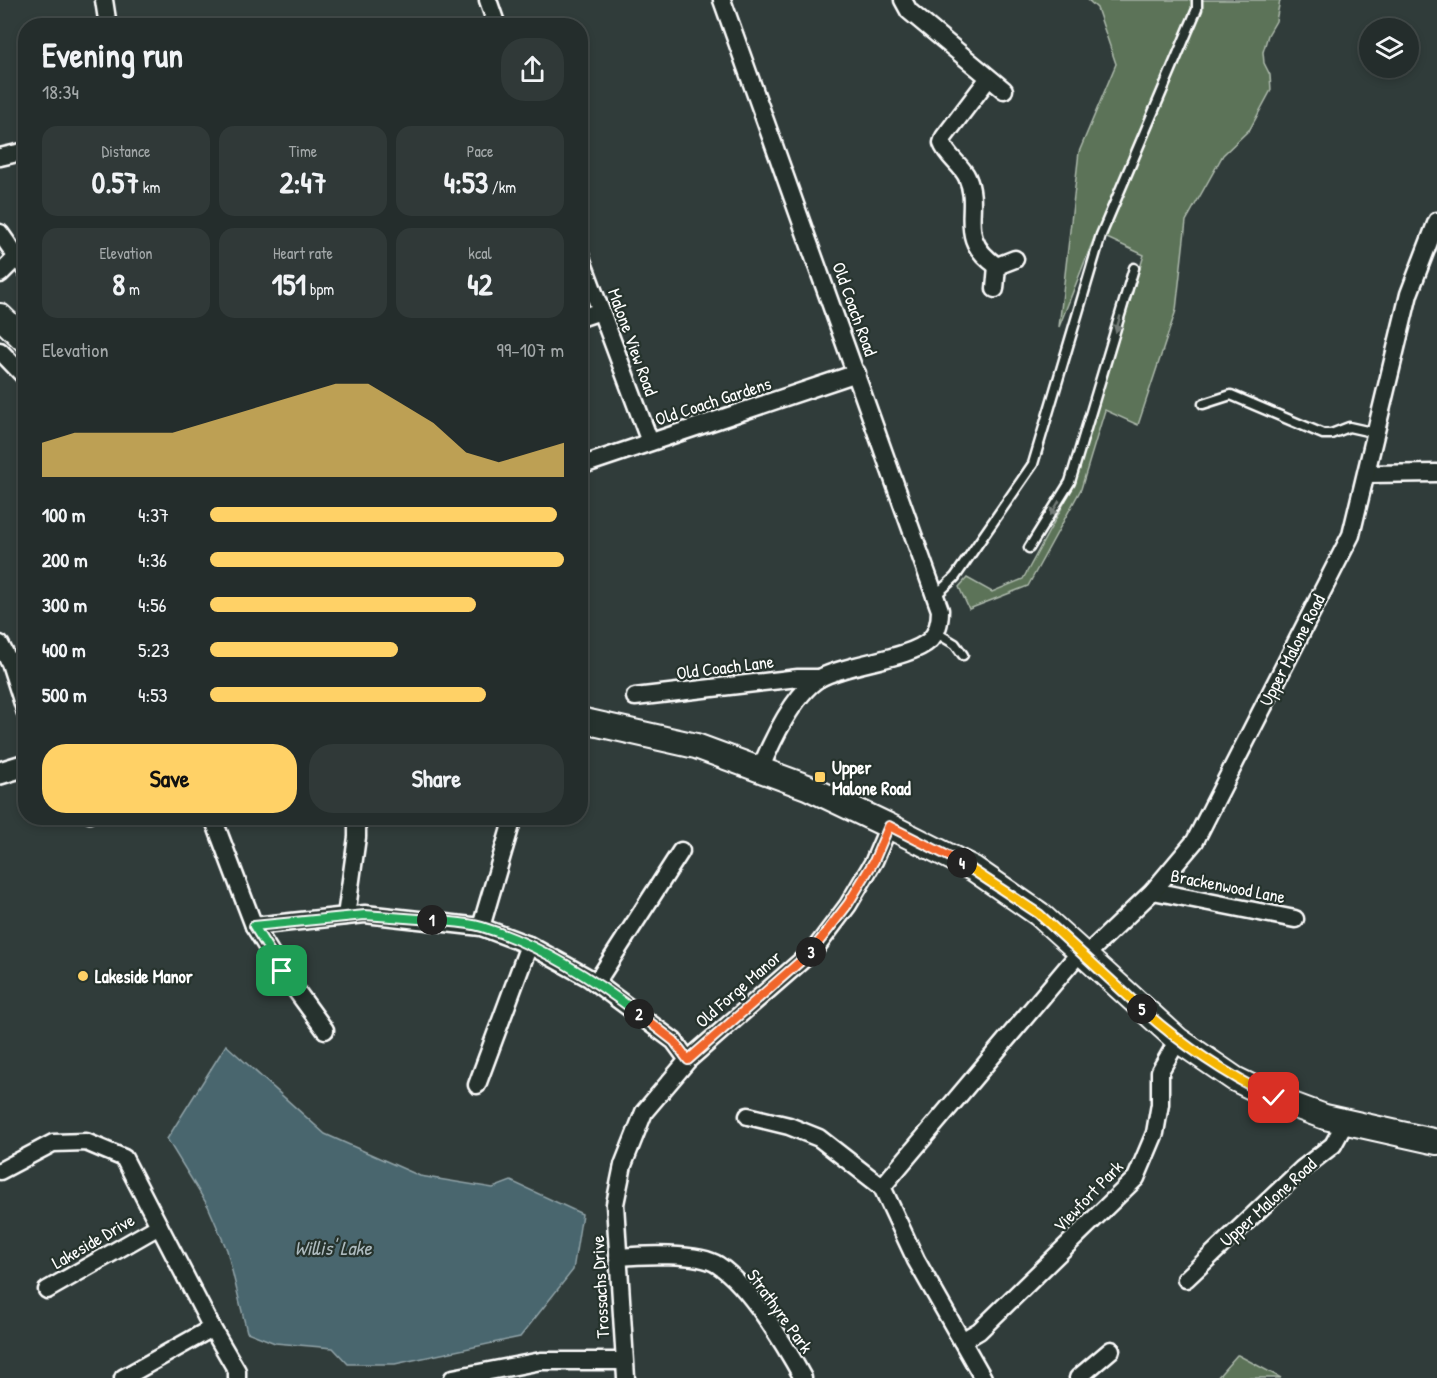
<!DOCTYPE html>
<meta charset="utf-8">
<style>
:root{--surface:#242d2c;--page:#303938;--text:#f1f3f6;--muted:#a3a8a9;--line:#414948;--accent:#ffd166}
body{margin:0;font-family:"Patrick Hand",sans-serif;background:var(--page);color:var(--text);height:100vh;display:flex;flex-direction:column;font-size:22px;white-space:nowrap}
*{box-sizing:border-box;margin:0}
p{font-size:20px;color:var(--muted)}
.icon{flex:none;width:33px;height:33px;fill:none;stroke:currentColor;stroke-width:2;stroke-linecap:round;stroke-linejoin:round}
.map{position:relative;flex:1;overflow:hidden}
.side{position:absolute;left:18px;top:18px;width:570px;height:807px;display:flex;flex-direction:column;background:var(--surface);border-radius:24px;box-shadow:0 3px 9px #0003,0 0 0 2px var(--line)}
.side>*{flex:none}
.controls{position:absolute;left:1359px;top:18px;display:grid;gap:12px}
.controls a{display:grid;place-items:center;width:60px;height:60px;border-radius:50%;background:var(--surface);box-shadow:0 3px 9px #0003,0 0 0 2px var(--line);font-size:30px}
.pin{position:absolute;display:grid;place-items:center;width:51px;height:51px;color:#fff;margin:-26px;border-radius:12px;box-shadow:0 3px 9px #0006}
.km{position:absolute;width:30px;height:30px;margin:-15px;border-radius:50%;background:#222;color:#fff;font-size:16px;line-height:30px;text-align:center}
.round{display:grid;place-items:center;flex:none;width:63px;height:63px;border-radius:24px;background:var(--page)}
.overview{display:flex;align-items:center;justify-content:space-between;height:102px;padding:0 24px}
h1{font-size:33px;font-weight:700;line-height:45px}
.figures{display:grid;grid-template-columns:repeat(3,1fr);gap:9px;height:102px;padding:6px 24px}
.figures div{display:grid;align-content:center;border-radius:15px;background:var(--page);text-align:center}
.figures b{font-size:30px;font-weight:700}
.figures small{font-size:16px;font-weight:400}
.figures p{font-size:16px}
.chart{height:168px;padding:12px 24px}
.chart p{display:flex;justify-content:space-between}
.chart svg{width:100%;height:108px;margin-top:6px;fill:var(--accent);opacity:.7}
.cta{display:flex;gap:12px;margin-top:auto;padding:12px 24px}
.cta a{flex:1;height:69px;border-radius:24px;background:var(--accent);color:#111;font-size:24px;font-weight:700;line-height:69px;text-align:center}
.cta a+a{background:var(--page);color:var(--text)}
ul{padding:0 24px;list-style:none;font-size:20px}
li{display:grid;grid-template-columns:96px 72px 1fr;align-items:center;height:45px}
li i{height:15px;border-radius:8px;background:var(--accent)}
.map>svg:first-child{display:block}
.green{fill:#5b7358;stroke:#adb9ac;stroke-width:1.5}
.water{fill:#48666e;stroke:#91a3a8;stroke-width:1.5}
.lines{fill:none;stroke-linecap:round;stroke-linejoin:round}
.service-casing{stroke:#fff;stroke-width:13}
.minor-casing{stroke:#fff;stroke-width:21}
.tertiary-casing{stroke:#fff;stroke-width:26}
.secondary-casing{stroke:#fff;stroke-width:28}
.service{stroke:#26332d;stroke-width:8}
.minor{stroke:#26332d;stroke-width:16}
.tertiary{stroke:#26332d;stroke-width:21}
.secondary{stroke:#26332d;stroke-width:24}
.oneway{fill:#727a76}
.split-1-casing{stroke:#fff;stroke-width:12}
.split-2-casing{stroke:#fff;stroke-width:12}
.split-3-casing{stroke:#fff;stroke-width:12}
.split-4-casing{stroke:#fff;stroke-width:12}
.split-5-casing{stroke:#fff;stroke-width:12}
.split-6-casing{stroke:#fff;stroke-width:12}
.split-1{stroke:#22a559;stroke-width:8}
.split-2{stroke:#22a559;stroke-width:8}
.split-3{stroke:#f0652b;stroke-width:8}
.split-4{stroke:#f0652b;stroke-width:8}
.split-5{stroke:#f5b400;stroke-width:8}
.split-6{stroke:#f5b400;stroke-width:8}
.poi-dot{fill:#ffd166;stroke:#26332d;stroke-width:2}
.labels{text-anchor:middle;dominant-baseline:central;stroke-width:4.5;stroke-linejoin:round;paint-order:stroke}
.street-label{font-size:18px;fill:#fff;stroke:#26332d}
.poi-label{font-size:18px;font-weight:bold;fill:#fff;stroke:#26332d;text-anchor:start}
.water-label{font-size:20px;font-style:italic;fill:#adbabe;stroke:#26332d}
</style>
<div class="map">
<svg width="1437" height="1378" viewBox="0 0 1437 1378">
<rect width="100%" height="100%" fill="#303c3a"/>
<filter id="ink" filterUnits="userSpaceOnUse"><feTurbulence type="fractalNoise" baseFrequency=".0167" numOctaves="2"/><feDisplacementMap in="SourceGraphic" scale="12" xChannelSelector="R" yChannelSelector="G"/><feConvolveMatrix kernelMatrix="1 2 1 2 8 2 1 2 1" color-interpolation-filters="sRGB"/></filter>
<g filter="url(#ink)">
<g class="green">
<path d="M1088,0H1280L1276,21L1268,35L1263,52L1264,63L1270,75L1271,90L1250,129L1223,155L1186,221L1176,310L1138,425L1105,410L1081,489L1028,586L969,609L959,587L967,578L992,592L1023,579L1073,487L1144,255L1096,233L1059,327L1079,152L1116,64L1097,8Z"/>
<path d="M1237,1355H1238L1281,1378H1217Z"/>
</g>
<path class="water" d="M226,1045L325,1134L420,1176L493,1188L511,1181L582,1214L573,1270L520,1337L395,1364H348L333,1348L275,1343L247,1332L227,1250L208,1206L167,1139Z"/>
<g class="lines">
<g class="service-casing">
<g id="service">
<path d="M1203,404L1231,395L1323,434H1331L1349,427L1376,433"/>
<path d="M1029,548L1070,482L1134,268"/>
<path d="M935,596L955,577L1033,464L1101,235L1197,9V0"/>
<path d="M935,632L955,644L963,655"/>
<path d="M89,818H90"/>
</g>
</g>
<g class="minor-casing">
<g id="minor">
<path d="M104,0L108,26"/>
<path d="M488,0L497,26"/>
<path d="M722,0L940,610C940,621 938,632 930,640C910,659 848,663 820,678C794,693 771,743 760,770"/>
<path d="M903,0L909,11L1004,90"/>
<path d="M988,79L944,137L942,143C947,157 961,164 967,177C982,210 954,237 997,266"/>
<path d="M0,157L26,151"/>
<path d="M0,233L26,270"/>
<path d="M580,255L650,442"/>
<path d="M0,274L16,258"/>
<path d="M995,289L997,266L1015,259"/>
<path d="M580,318L601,311"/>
<path d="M0,351L26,378"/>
<path d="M580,466L857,373"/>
<path d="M1367,474L1437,473"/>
<path d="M0,644L10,663L26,713"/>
<path d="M635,697L798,678H820"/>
<path d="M213,818L254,926L282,971L325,1030"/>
<path d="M1153,891L1295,919"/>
<path d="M346,916L357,837V818"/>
<path d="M254,926L365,914L481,927L529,945L589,978L674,1041L688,1060"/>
<path d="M481,927L513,818"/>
<path d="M1085,956L1153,891L1195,841L1351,535L1409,294L1437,221"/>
<path d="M596,983L681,851"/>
<path d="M477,1085L529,945"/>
<path d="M748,1116L789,1126L819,1138L882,1187L916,1260L983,1378"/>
<path d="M0,1171L53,1143L86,1142L124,1158L212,1328L237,1371V1378"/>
<path d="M882,1187L1081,951"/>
<path d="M618,1257C640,1255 699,1252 718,1265C749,1285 785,1345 803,1378"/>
<path d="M1186,1279L1302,1169L1333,1145L1345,1123"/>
<path d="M47,1290L159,1226"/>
<path d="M962,1341L979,1331L1136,1178L1155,1133L1160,1104V1071L1178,1040"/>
<path d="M123,1378L212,1328"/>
<path d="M453,1378L541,1361H624"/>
<path d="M626,1378L615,1204L623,1165L644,1112L688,1060L815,949L848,905L874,861L889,826"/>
<path d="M1078,1378L1111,1350"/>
</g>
</g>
<g class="tertiary-casing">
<path id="tertiary" d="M0,773L26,765"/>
</g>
<g class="secondary-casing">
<g id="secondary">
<path d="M0,316L26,341"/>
<path d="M580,720L696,746L807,787L889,826L974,869L1039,914L1178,1040L1235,1079L1274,1098L1325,1117L1437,1142"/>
</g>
</g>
<use href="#service" class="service"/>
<use href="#minor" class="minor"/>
<use href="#tertiary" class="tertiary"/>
<use href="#secondary" class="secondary"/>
</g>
<defs><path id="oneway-solid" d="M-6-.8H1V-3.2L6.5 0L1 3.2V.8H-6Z" transform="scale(1.5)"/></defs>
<g class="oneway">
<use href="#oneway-solid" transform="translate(1118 324) rotate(106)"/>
<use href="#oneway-solid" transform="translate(1055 508) rotate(121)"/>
</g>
</g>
<g class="lines" filter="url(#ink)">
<g class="split-1-casing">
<path id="split-1" d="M282,971L254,926L365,915L432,920"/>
</g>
<g class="split-2-casing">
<path id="split-2" d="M432,920C448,922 466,922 482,927C539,944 592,978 639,1014"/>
</g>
<g class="split-3-casing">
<path id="split-3" d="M639,1014L674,1041L688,1060L811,952"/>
</g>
<g class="split-4-casing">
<path id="split-4" d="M811,952L848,904L874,861L889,826L962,863"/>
</g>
<g class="split-5-casing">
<path id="split-5" d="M962,863L1039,914L1142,1009"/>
</g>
<g class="split-6-casing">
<path id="split-6" d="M1142,1009C1182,1045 1225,1074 1274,1098"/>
</g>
<use href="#split-1" class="split-1"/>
<use href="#split-2" class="split-2"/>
<use href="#split-3" class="split-3"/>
<use href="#split-4" class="split-4"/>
<use href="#split-5" class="split-5"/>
<use href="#split-6" class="split-6"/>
</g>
<g class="poi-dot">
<rect x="814" y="771" width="12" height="12" rx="3"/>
<circle cx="83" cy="976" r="6"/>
</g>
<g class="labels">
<g class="street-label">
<text transform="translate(855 309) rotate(70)">Old Coach Road</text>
<text transform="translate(633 342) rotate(70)">Malone View Road</text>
<text transform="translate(713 401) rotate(-18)">Old Coach Gardens</text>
<text transform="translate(1292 650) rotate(-63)">Upper Malone Road</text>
<text transform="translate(725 667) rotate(-7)">Old Coach Lane</text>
<text transform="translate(1228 886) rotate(11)">Brackenwood Lane</text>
<text transform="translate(738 989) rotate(-41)">Old Forge Manor</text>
<text transform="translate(1088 1196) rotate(-46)">Viewfort Park</text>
<text transform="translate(1268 1202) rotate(-42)">Upper Malone Road</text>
<text transform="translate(93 1241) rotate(-30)">Lakeside Drive</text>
<text transform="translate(600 1287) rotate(-93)">Trossachs Drive</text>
<text transform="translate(780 1311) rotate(54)">Strathyre Park</text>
</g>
<g class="poi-label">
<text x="832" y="767">Upper<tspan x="832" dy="21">Malone Road</tspan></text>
<text x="95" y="976">Lakeside Manor</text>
</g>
<g class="water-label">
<text x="333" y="1247">Willis' Lake</text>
</g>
</g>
</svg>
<div class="controls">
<a><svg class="icon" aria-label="layers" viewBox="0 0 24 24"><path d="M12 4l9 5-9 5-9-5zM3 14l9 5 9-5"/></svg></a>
</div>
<div class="pin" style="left:282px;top:971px;background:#1e9e55"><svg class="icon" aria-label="arrive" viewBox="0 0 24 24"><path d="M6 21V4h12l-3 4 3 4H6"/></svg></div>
<div class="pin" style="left:1274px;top:1098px;background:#d93025"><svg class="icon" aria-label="check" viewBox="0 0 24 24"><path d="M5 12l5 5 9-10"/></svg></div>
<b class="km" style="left:432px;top:920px">1</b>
<b class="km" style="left:639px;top:1014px">2</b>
<b class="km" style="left:811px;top:952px">3</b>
<b class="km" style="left:962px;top:863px">4</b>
<b class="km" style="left:1142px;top:1009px">5</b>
<section class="side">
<div class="overview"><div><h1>Evening run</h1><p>18:34</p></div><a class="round"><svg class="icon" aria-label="share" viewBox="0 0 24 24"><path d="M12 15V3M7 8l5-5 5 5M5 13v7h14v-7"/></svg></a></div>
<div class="figures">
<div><p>Distance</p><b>0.57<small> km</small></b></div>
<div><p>Time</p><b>2:47</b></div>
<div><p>Pace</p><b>4:53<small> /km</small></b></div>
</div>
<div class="figures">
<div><p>Elevation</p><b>8<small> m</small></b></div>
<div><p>Heart rate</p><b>151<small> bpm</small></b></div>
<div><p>kcal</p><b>42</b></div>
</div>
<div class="chart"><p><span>Elevation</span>99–107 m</p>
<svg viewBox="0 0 160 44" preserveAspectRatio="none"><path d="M0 44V30L10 26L20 26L30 26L40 26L50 22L60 18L70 14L80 10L90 6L100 6L110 14L120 22L130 34L140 38L150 34L160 30V44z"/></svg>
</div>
<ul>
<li><b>100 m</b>4:37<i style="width:98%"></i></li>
<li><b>200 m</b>4:36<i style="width:100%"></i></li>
<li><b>300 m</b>4:56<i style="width:75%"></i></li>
<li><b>400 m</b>5:23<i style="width:53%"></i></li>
<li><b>500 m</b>4:53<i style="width:78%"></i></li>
</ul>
<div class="cta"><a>Save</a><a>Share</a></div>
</section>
</div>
